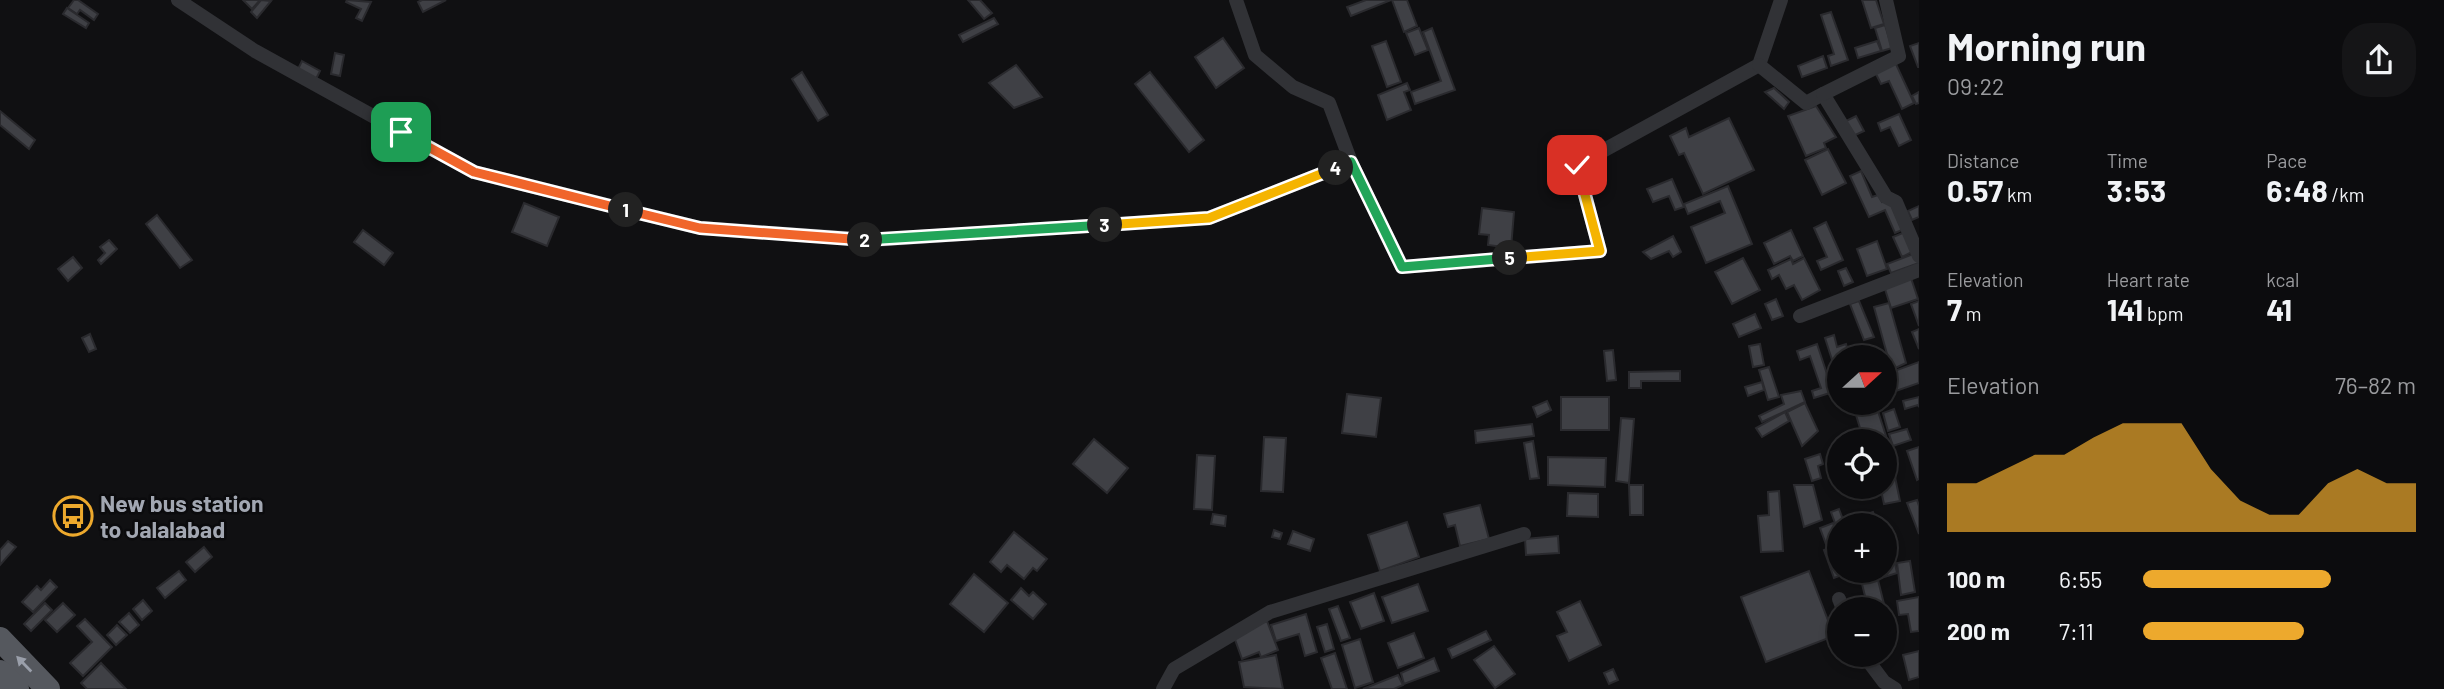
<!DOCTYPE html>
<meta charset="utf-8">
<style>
:root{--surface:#0c0c0e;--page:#151517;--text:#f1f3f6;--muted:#9a9b9e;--line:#2c2c2e;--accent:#eda92d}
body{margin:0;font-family:Barlow,sans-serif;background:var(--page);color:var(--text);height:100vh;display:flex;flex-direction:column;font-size:26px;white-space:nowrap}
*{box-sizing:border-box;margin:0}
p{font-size:23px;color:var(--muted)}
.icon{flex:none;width:38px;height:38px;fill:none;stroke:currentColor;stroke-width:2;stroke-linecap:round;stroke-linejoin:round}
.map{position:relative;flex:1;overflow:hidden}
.sheet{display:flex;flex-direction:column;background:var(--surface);width:525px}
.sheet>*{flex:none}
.needle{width:46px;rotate:69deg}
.controls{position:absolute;left:1827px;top:345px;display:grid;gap:14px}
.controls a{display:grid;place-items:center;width:70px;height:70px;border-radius:50%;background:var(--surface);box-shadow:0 4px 10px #0003,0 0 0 2px var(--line);font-size:35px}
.pin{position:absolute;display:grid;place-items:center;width:60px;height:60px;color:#fff;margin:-30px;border-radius:14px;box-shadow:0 4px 10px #0006}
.km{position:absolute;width:35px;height:35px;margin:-18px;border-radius:50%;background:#222;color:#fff;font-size:19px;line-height:35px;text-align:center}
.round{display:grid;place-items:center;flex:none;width:74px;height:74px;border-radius:28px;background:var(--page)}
.summary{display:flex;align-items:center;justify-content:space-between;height:119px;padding:0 28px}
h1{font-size:38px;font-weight:700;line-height:52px}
.figures{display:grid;grid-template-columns:repeat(3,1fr);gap:10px;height:119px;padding:7px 28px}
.figures div{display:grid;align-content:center}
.figures b{font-size:30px;font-weight:700}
.figures small{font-size:19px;font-weight:400}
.figures p{font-size:19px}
.chart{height:196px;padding:14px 28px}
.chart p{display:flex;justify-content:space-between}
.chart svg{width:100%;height:126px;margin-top:7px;fill:var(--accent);opacity:.7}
ul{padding:0 28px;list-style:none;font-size:23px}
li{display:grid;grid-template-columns:112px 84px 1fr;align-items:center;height:52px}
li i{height:18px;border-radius:9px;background:var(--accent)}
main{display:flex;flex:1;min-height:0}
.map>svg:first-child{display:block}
.building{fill:#3f4045;stroke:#2a2a2e;stroke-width:2}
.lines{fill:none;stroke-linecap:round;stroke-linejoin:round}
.minor{stroke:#313236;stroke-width:14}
.trunk{stroke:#55585e;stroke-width:24}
.oneway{fill:#9a9faa}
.split-1-casing{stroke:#fff;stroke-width:14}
.split-2-casing{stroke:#fff;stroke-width:14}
.split-3-casing{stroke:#fff;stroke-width:14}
.split-4-casing{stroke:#fff;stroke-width:14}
.split-5-casing{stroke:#fff;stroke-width:14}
.split-6-casing{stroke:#fff;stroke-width:14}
.split-1{stroke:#f0652b;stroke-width:9}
.split-2{stroke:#f0652b;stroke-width:9}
.split-3{stroke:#22a559;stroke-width:9}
.split-4{stroke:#f5b400;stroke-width:9}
.split-5{stroke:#22a559;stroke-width:9}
.split-6{stroke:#f5b400;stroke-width:9}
.labels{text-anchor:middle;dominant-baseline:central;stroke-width:5;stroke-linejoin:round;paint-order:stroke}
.poi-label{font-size:23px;font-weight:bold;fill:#a2a7b2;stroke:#0b0b0d;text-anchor:start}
</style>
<main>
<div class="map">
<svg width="1919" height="689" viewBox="0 0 1919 689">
<rect width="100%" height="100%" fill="#101012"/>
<g class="building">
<path d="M74,0H78L98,14L94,20L80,10L77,14L68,8Z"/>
<path d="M243,0H260L252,9Z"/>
<path d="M261,0L271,1L257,18L251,12Z"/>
<path d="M347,0L371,2L362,21L356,18L361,9L346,2Z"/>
<path d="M422,0H446L423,12L418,2Z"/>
<path d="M968,0H980L992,13L984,19Z"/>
<path d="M1366,0H1391L1351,16L1347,7Z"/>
<path d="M1392,0H1407L1417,26L1404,32Z"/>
<path d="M1862,0H1876L1884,24L1871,28Z"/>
<path d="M67,8L89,23L86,28L63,14Z"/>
<path d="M1831,12L1848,60L1831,66L1828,56L1834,54L1821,15Z"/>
<path d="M994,18L998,24L963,42L959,35Z"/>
<path d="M1885,25L1892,48L1882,51L1875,28Z"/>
<path d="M1419,28L1428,50L1415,55L1406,33Z"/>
<path d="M1432,28L1455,90L1415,104L1411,92L1441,81L1423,32Z"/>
<path d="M1223,38L1244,68L1216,88L1195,57Z"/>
<path d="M1386,41L1401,82L1387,87L1372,46Z"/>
<path d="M1877,41L1881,51L1858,58L1855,48Z"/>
<path d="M1919,43V67H1918L1910,46Z"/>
<path d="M335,53L344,55L340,76L331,74Z"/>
<path d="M1823,56L1827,68L1802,77L1798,66Z"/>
<path d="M302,61L320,71L316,79L298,69Z"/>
<path d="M1895,62L1914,103L1902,109L1889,81L1881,84L1875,72Z"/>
<path d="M1016,65L1042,97L1014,108L989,83Z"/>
<path d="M802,72L828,115L818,121L792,79Z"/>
<path d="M1150,72L1204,140L1189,152L1135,84Z"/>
<path d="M1407,83L1410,90L1404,92L1411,110L1387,120L1378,95Z"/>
<path d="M1774,88L1789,102L1784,109L1765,92Z"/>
<path d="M1919,92V103L1916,104L1912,96Z"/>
<path d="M1816,106L1836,137L1824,143L1826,148L1806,156L1788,116Z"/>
<path d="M0,111L35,140L29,149L0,125Z"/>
<path d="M1899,114L1911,140L1899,146L1890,127L1881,131L1878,123Z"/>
<path d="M1856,116L1864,131L1851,137L1844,122Z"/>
<path d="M1729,118L1754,170L1703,194L1684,153L1679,155L1670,136L1686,128L1689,137Z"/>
<path d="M1828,149L1846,183L1822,195L1805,160Z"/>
<path d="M1861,171L1872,197L1878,195L1882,202L1889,199L1902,230L1895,233L1885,210L1869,217L1850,176Z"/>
<path d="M1672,179L1684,207L1675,210L1669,196L1653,202L1647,189Z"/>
<path d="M1728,186L1752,244L1706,263L1691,227L1725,213L1720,201L1688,214L1684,204Z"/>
<path d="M524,203L559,217L547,246L512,232Z"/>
<path d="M1919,206V217L1912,220L1908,211Z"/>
<path d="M1482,208L1514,212L1511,248L1488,245L1489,235L1479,234Z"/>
<path d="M157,215L192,260L180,268L146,224Z"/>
<path d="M1826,222L1843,260L1821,270L1817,261L1827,257L1814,228Z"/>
<path d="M363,230L393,253L384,265L354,242Z"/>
<path d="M1791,230L1803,256L1793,261L1790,256L1774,264L1764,243Z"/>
<path d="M1905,232L1914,251L1902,257L1893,237Z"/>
<path d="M1673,236L1681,252L1673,257L1669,251L1651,259L1643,252Z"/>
<path d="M109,240L117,249L101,264L98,260L105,253L100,247Z"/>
<path d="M1877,241L1887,269L1867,276L1857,249Z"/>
<path d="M1916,253L1919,263L1891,273L1887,264Z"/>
<path d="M73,257L82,268L68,281L58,269Z"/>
<path d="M1743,258L1760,290L1732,304L1715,272Z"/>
<path d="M1804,258L1820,290L1802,300L1794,285L1786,289L1779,275L1772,279L1768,270L1791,259L1793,264Z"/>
<path d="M1846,268L1853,282L1844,286L1838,271Z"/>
<path d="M1911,278L1918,299L1891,308L1884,286Z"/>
<path d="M1776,299L1783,316L1772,320L1765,304Z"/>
<path d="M1859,301L1874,337L1864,340L1850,304Z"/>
<path d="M1919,301V326L1911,304Z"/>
<path d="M1889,303L1906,363L1885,373V357L1880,356L1887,354L1874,307Z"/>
<path d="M1755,314L1761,328L1739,337L1733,324Z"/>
<path d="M1919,329V349L1912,332Z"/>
<path d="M90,334L96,349L89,352L82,338Z"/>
<path d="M1834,335L1837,347L1846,344L1848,351L1860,347L1863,357H1839V364L1834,366L1825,338Z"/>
<path d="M1760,344L1764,365L1753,367L1749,346Z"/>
<path d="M1817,344L1833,392L1814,398L1812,391L1821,388L1810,356L1800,360L1797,351Z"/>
<path d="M1613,350L1616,380L1607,381L1604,351Z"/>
<path d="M1919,362V383L1893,392L1886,374Z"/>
<path d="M1769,367L1779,397L1768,400L1759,370Z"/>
<path d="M1680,371V381H1641V388H1629V372Z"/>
<path d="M1762,382L1764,390L1748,396L1745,387Z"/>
<path d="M1801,391L1805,402L1762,422L1759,416L1784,404L1781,395Z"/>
<path d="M1347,394L1381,398L1376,437L1342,433Z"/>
<rect x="1561" y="397" width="48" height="33"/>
<path d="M1919,397V407L1918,405L1905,409L1903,401Z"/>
<path d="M1547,401L1551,410L1537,417L1533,407Z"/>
<path d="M1852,402H1875L1887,439L1864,441Z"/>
<path d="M1805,403L1818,431L1802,446L1787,412Z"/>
<path d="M1894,409L1900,427L1888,431L1883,413Z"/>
<path d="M1785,412L1789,421L1762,437L1756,428Z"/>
<path d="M1621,418L1634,419L1629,483L1616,481Z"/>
<path d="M1532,424L1534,436L1476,443L1475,431Z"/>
<path d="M1907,429L1911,440L1893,446L1889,434Z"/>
<path d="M1264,437L1286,438L1283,492L1261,491Z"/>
<path d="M1094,439L1128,468L1107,493L1073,464Z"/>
<path d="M1533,441L1539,478L1530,479L1524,443Z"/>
<path d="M1888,443L1900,501L1884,504L1880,486H1885V444Z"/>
<path d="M1919,447V479L1917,480L1907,451Z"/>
<path d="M1820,454L1823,464L1818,466L1821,478L1812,481L1805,459Z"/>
<path d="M1197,455L1215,456L1212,510L1194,509Z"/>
<path d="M1548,457L1606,458L1605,487L1548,485Z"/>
<path d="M1629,485H1643V515H1630Z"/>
<path d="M1794,485H1813L1822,520L1804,527Z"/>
<path d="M1779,491L1783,551L1761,552L1758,516L1769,515L1768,492Z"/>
<path d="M1568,493L1598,494V517L1567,516Z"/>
<path d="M1917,500L1919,506V534L1907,503Z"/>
<path d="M1480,505L1489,539L1460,546L1455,525L1448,527L1444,514Z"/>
<path d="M1839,509L1845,525H1839V534L1831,512Z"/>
<path d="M1873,512L1878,525H1865L1861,516Z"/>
<path d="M1213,514L1226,516L1225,526L1211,524Z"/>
<path d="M1407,522L1419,557L1380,571L1368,535Z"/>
<path d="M1833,523L1839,542L1827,547L1820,528Z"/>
<path d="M1274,530L1282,533L1280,539L1272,537Z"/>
<path d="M1293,531L1314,539L1310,551L1288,544Z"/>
<path d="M1014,532L1047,559L1037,571L1033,568L1024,579L1007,565L1001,572L990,562Z"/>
<path d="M1558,536L1559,553L1526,555L1525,539Z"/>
<path d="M8,541L16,547L0,565V550Z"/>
<path d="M1839,544V570L1852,571L1834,578L1824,550Z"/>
<path d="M204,547L212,557L195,572L186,562Z"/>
<path d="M1910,561L1915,592L1901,595L1897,563Z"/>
<path d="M1895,563L1897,573L1878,579L1876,570H1885V565Z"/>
<path d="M179,571L186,580L165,598L157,588Z"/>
<path d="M1809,571L1834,636L1766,662L1741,597Z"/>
<path d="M974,574L1008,603L984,632L950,604Z"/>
<path d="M1877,576L1884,604L1868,608L1861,580Z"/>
<path d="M50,580L57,587L33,612L22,602L37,586L41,590Z"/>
<path d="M1418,584L1428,611L1392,623L1382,597Z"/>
<path d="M1021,588L1029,596L1033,592L1046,604L1033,619L1011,600Z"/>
<path d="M1374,593L1384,621L1361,629L1350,602Z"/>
<path d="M1919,597V631L1911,632L1908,614L1899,615L1897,601Z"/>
<path d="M143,600L152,611L142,620L133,609Z"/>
<path d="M1580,601L1601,645L1569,661L1557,636L1567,632L1557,612Z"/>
<path d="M45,603L52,610L31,631L24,624Z"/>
<path d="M63,603L75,615L57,632L45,620Z"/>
<path d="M1338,606L1350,638L1341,641L1329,609Z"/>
<path d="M129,613L139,625L130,633L119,622Z"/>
<path d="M1306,614L1317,652L1305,656L1299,634L1276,641L1271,625Z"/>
<path d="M85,619L112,647L83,676L70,663L92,642L77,626Z"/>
<path d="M1267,621L1278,650L1261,657L1259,652L1242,659L1233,634Z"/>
<path d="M1327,624L1334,649L1325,652L1317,627Z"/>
<path d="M117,625L127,635L116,645L107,635Z"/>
<path d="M1486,631L1491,640L1452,658L1448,649Z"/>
<path d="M1414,633L1424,658L1398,668L1388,643Z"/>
<path d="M1360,639L1373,682L1355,688L1342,645Z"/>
<path d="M1494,646L1515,674L1495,688L1474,660Z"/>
<path d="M1919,651V677L1909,680L1903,655Z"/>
<path d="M1335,653L1347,689H1332L1321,658Z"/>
<path d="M1276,655L1283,689L1244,687L1239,662Z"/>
<path d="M1434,658L1439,671L1404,684L1401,673Z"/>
<path d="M101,663L126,689H87L81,683Z"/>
<path d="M1613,669L1618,680L1609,684L1604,673Z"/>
<path d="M1398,675L1403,685L1394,689H1363Z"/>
</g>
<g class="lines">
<g class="minor">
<path d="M178,0L255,51L474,172L700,228L875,240L1209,218L1351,162"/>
<path d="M1236,0L1255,55L1293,87L1329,103L1351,162L1402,267L1600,251L1577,165L1759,65L1781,0"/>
<path d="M1759,65L1806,103L1823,94L1886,197L1896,202L1919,256"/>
<path d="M1823,94L1899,56L1886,0"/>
<path d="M1800,316L1919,270"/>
<path d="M1839,599L1843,609"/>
<path d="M1863,654L1884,682L1895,689"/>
<path d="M1163,689L1174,669L1270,612L1524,534"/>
</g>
<g class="trunk">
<path d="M0,639L48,689"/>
<path d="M0,672L17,689"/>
</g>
</g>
<defs><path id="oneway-solid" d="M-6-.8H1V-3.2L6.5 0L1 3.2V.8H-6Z" transform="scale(1.75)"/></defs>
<use class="oneway" href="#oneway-solid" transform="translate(24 664) rotate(-134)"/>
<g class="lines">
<g class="split-1-casing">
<path id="split-1" d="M401,132L474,172L626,210"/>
</g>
<g class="split-2-casing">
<path id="split-2" d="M626,210L700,228L865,240"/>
</g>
<g class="split-3-casing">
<path id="split-3" d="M865,240L1105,225"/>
</g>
<g class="split-4-casing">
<path id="split-4" d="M1105,225L1209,218L1336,168"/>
</g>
<g class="split-5-casing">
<path id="split-5" d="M1336,168L1351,162L1402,267L1510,258"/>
</g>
<g class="split-6-casing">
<path id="split-6" d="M1510,258L1600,251L1577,165"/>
</g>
<use href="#split-1" class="split-1"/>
<use href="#split-2" class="split-2"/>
<use href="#split-3" class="split-3"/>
<use href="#split-4" class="split-4"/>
<use href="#split-5" class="split-5"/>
<use href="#split-6" class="split-6"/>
</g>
<defs>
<g id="bus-ring" transform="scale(2.0125)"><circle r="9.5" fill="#0b0b0d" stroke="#eda92d" stroke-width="1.5"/><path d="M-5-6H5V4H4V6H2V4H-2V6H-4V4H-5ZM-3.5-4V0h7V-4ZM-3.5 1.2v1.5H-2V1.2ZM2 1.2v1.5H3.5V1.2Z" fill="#eda92d"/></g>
</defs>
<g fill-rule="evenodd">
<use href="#bus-ring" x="73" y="516"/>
</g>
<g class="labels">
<g class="poi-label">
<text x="100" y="503">New bus station<tspan x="100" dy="26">to Jalalabad</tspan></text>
</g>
</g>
</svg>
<div class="controls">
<a><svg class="needle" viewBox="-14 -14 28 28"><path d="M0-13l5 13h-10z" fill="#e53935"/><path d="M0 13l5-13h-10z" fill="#9a9b9e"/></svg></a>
<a><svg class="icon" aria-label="locate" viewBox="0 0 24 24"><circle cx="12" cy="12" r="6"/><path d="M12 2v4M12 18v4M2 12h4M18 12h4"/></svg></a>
<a>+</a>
<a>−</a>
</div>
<div class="pin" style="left:401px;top:132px;background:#1e9e55"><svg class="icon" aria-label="arrive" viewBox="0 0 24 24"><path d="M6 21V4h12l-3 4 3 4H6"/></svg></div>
<div class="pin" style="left:1577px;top:165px;background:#d93025"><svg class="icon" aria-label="check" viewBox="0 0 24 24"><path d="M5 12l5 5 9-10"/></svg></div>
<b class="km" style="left:626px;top:210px">1</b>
<b class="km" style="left:865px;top:240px">2</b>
<b class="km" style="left:1105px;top:225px">3</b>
<b class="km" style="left:1336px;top:168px">4</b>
<b class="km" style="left:1510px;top:258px">5</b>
</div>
<section class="sheet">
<div class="summary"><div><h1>Morning run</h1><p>09:22</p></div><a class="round"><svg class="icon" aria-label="share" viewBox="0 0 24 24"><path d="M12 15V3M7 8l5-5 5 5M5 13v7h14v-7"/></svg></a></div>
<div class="figures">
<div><p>Distance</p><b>0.57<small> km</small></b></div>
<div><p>Time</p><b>3:53</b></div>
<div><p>Pace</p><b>6:48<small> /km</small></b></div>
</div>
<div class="figures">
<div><p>Elevation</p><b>7<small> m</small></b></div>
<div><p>Heart rate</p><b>141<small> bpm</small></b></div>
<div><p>kcal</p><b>41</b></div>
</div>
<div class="chart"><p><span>Elevation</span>76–82 m</p>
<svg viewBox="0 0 160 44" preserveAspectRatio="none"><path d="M0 44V27L10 27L20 22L30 17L40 17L50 11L60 6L70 6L80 6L90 22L100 33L110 38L120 38L130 27L140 22L150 27L160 27V44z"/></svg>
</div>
<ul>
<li><b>100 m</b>6:55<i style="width:69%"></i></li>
<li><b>200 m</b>7:11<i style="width:59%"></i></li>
</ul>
</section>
</main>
